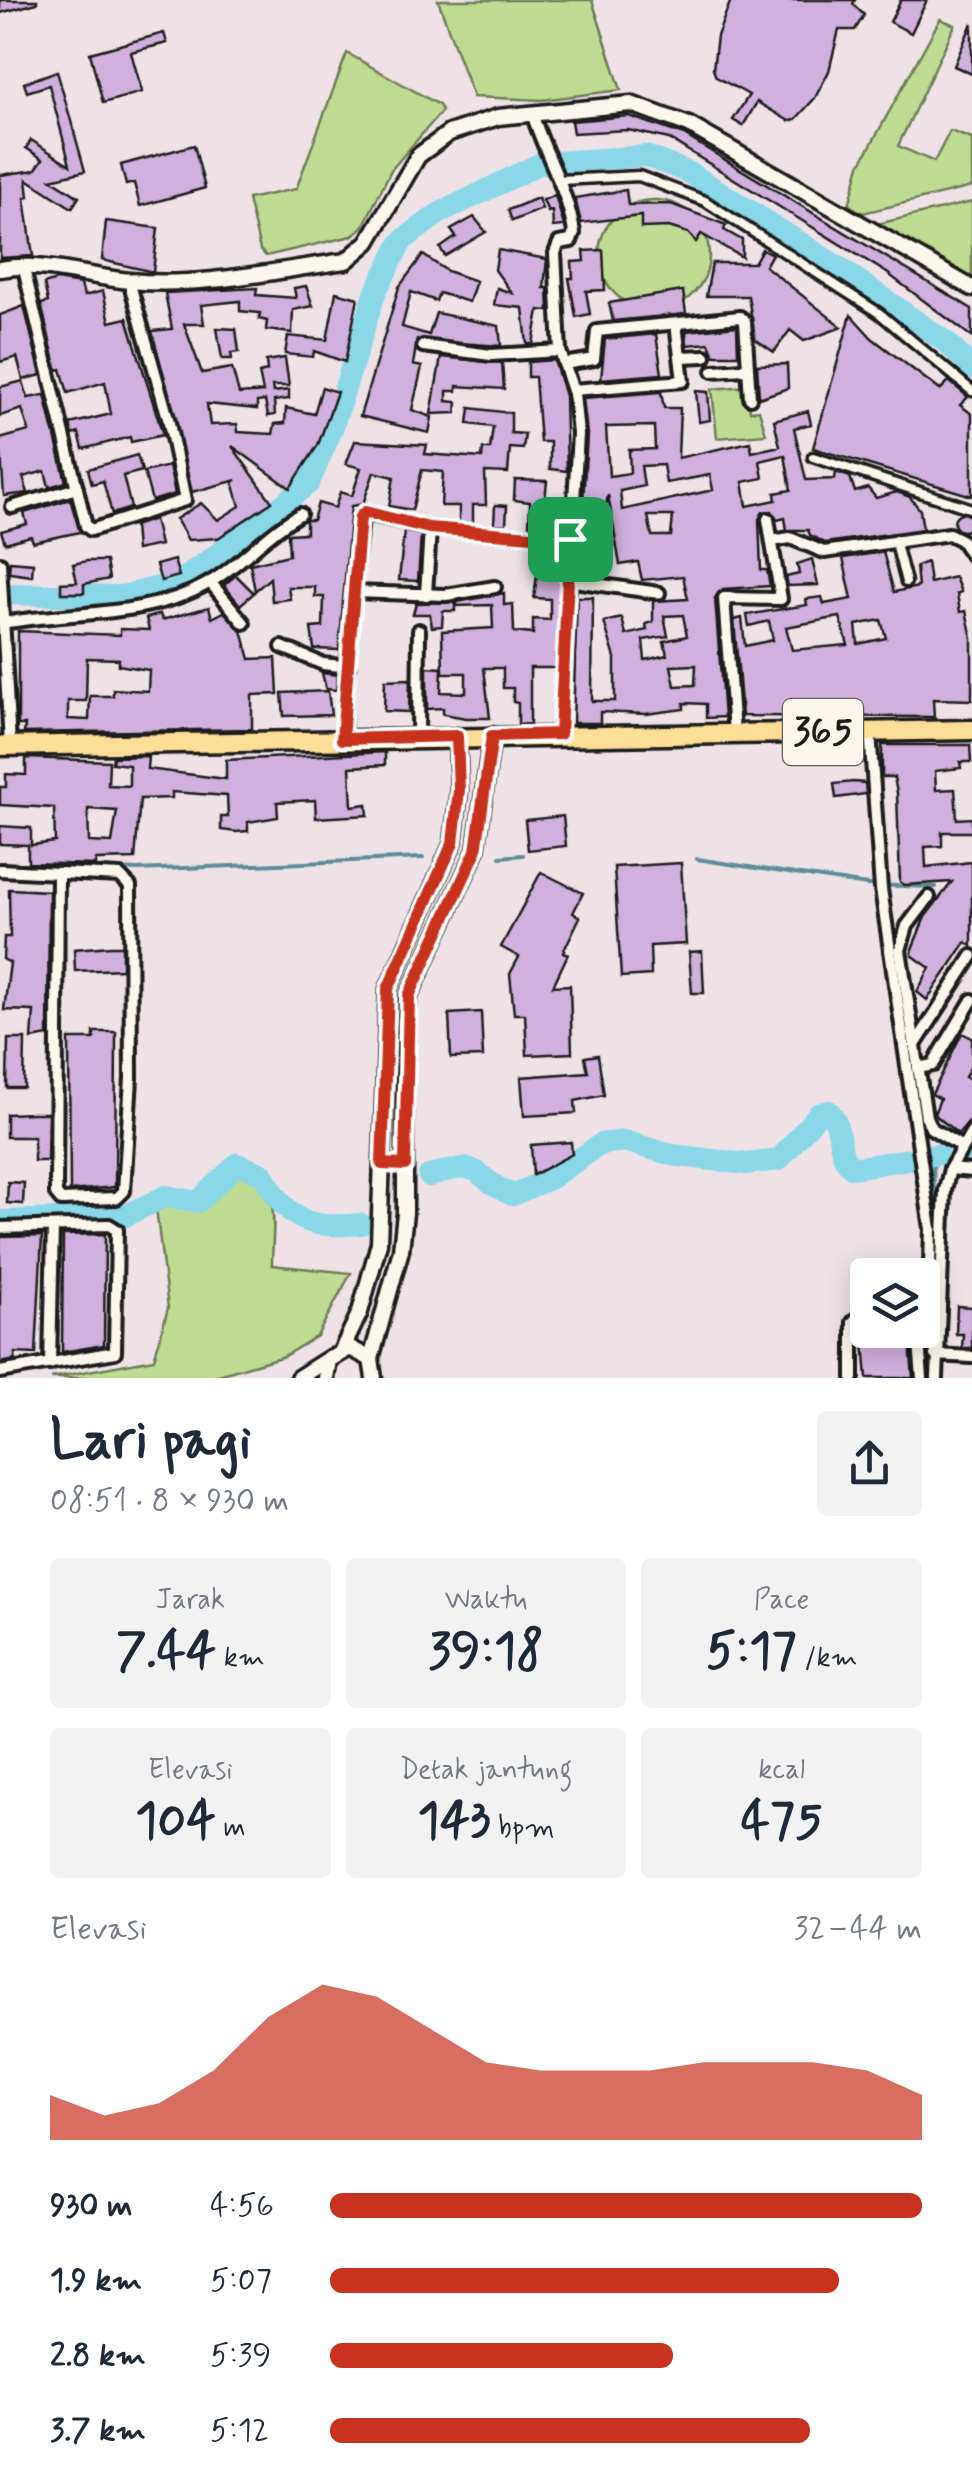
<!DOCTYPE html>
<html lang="id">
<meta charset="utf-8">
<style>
:root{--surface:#fff;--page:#f2f2f3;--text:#1f2937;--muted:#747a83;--accent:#c8321e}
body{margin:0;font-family:Mynerve,sans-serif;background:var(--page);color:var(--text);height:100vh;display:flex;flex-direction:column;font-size:38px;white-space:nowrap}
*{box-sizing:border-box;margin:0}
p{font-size:32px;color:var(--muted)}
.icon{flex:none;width:55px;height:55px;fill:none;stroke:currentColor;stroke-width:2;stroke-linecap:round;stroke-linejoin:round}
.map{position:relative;height:1378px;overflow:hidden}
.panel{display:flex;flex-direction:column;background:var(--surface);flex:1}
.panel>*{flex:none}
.controls{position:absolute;left:850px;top:1258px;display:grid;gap:20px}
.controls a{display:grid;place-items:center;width:90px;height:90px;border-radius:10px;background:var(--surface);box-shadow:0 5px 25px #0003;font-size:50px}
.pin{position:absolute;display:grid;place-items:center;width:85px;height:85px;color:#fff;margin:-42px;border-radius:20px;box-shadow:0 5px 15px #0006}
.round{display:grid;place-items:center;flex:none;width:105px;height:105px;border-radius:10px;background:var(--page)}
.head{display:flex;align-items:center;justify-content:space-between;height:170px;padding:0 50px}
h1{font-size:55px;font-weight:700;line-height:75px}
.figures{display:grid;grid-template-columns:repeat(3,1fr);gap:15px;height:170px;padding:10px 50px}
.figures div{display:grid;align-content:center;border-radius:10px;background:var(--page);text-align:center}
.figures b{font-size:50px;font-weight:700}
.figures small{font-size:28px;font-weight:400}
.figures p{font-size:28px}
.chart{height:280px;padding:20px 50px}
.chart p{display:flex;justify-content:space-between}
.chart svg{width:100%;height:180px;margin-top:10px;fill:var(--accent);opacity:.7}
ul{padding:0 50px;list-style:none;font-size:32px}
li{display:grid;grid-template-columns:160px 120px 1fr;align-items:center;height:75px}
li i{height:25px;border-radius:12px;background:var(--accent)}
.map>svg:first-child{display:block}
.green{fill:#bfdb92;stroke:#6e7c57;stroke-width:2.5}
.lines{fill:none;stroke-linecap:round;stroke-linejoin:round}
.stream{stroke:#5d8c96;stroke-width:4}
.river{stroke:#89d7e7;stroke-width:22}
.building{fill:#d0b0dc;stroke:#1c1c1c;stroke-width:2.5;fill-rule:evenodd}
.pedestrian-casing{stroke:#1c1c1c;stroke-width:15}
.minor-casing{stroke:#1c1c1c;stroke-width:18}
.tertiary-casing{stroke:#1c1c1c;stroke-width:21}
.primary-casing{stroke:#1c1c1c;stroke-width:25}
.pedestrian{stroke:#fbf7ec;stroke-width:8}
.minor{stroke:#fbf7ec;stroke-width:10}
.tertiary{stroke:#fbf7ec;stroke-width:14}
.primary{stroke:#fcde96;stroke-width:18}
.route-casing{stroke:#fff;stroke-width:20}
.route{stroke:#c8321e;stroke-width:12}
.labels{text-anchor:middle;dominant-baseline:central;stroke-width:9;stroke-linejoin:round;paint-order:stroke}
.shield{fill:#fbf7ec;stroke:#5f5e5a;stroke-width:2.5}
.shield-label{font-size:38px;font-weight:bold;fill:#1c1c1c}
</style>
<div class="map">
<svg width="972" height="1378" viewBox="0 0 972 1378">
<rect width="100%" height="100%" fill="#eee2e7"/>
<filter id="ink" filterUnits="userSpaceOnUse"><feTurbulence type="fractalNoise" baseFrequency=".01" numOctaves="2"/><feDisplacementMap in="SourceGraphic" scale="20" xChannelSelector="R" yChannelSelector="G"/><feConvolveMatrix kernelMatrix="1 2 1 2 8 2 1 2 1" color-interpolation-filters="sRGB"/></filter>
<g filter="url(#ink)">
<g class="green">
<path d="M438,0H592L621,90L542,100L473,97Z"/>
<path d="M940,19L955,25L898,146L934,162L950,131L972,139V187L863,213L849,205L860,165Z"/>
<path d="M347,53L439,105L442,111L391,170L363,227L352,236L266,256L260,250L248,199L296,189Z"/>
<circle cx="654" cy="255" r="55"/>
<path d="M972,202V280L877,224Z"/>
<path d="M747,386L750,411L759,410L766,434L717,438L712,389Z"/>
<path d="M244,1167C283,1186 272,1229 272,1265L351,1273L317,1336L284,1356L208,1378H51L154,1359L168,1308L156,1208L149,1206C169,1197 184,1213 203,1204C222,1196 222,1173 244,1167Z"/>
</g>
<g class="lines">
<g class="stream">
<path d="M500,857L523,855"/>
<path d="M697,859L867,885L936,887"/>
<path d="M0,863L137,870L423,858"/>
<path d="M930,1378L925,1309L936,1278L933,1155"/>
</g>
<g class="river">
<path d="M0,594L122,596L179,582L264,520L309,483L332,429L375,293L402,241L438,214L541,163L646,156L690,173L840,268L946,342L972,368"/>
<path d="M429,1176C489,1157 468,1177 513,1195L551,1178L601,1144L624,1141L672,1155L746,1164L779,1160L818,1114L829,1111C844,1127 835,1156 853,1168L940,1154L972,1162"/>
<path d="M0,1221L123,1217L166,1196L198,1202L237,1164L263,1174C289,1222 307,1229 361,1224"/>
</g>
</g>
<g class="building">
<path d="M0,0H37V3L0,13Z"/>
<path d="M731,0H855L853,4L864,15L855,30H839L829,71L815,98L796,119L789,121L757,102L743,126L733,120L749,95L716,77L713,69L717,36Z"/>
<path d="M901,0H927L911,33L890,22Z"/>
<path d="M972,23V74L954,66Z"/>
<path d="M164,33L167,43L131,52L142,92L103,103L90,53Z"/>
<path d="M57,71L85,171L51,179L79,197L72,208L27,179L29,197L25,198L33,256L0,258V175L35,170L43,159L26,148L31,140L70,165L49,85L27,92L24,83Z"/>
<path d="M629,116L684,135L972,309V337L887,273L669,139L628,130L573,133L571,121Z"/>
<path d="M194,145L205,188L140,206L134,183L126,185L121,165Z"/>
<path d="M626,190L628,205L671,204L726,225L724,230L742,240V257L701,234L696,242L688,233L669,227L641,228V216L581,223L575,198Z"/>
<path d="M555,195L564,226L553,227L552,211L548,212L543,200Z"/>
<path d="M538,198L542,209L512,221L508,210Z"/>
<path d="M474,217L486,232L445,256L440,248L456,237L451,230Z"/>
<path d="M106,221L158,228L153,272L102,260Z"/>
<path d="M762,249L772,254L765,266L842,327L804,341L790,330L774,352L755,339L748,296H706L712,263H754Z"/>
<path d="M498,250L547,259L544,288H548L549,311L539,310L533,344H527L523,308L494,305L497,288L512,293L495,270Z"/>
<path d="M603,250L605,290L586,291L590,314L576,317L569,278H573L572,262L585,261L584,251Z"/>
<path d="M423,255L447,271L476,281L469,302L439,293L436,301L411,292L402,327L429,335L436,313L499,326L501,346L417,340L413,365L422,367L412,410L432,417L429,433L360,416L399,287Z"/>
<path d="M56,280L81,284L84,296L103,291L110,322L127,318L163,435L131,442L130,437L83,449L79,433L73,435L70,424L111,414L105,382L68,393L61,369L57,370L41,304L48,302L44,284Z"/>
<path d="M306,286L313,306L293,310L292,333L266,330L267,321L259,319L260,313L240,311V301L201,305L204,324H184L202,373L232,368L239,394L263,392L259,373L267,371L266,361L285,358L289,386H272L273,392L289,390V399L274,401L275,415L268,416L265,401L257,402V409L207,404L210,425L237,424L238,432L273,434L275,424L285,423L286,408L314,414L322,387L337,392L318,445L290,488L232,446L272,502L218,538L188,540L176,519L201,503L218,520L240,506L233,482L237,480L192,492L152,331L172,329L165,293L257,288L256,295L296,298L294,288Z"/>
<path d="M683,291L686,314L613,321L609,303Z"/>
<path d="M336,292L358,298L345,362L314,351L313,357L285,354L288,336L327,340Z"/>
<path d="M24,306L41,375L23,380L17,357L0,362V315Z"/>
<path d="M851,315L872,338L940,390L949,381L968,397L960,405L972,414V496L813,448Z"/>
<path d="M737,326L738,355H714L709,343L687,345L686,331Z"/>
<path d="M217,328L236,329L239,352L231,353L232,359H222Z"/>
<path d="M656,334L662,374L601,379L605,339Z"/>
<path d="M441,357L502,363L504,389L457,386V391H447V401L457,402L456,413L431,414Z"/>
<path d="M554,360L565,396L567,471L550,469V442H540L535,377H528V362Z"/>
<path d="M787,364L788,388L759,398L757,365Z"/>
<path d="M23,381L28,398L45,395L66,482L49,487L45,471L23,477L28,493L4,496L0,439L29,431L22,409L0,416V387Z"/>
<path d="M696,391L708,392L710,420L699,422Z"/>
<path d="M661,392L664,408H680L678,458L750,442L752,452L780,446L774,420L808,411L811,424L794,428L806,480L835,479L836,472L850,477L855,492L868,488L876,498L897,492L910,497L920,510L923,529L825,543L810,535L808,530H787L785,518L777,520L772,511L763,512L759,519L761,570H767L770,586L723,589L715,598L724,717L706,718V704L684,703V709L646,714L600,712V723H573L577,597H593L592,701H615V658L604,622L622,618L626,635L647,630L646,624L653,622V601L688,599L683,576L642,580L638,562L620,565L608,495L604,519L582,520L587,434L583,398ZM654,426L655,449L629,450L630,473L609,476L606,427ZM785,455L791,490L775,493L776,500L747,506L743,482L763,478L760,461ZM663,465L666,483L710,475L713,490L622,510L620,491L644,486L641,466ZM648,516H673L671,536H652ZM683,615L687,636L664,641L667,655L645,660L643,640L668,636L664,616ZM696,665L695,685L675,686L671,666Z"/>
<path d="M470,408L511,413V433L525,434L523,449L510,448L508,473L485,472L486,505H473V523L459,522V506H441L443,472L422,470L412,510L389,506L394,477L374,472L363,504L351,506L339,650L314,649L311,628L323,627L324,597H315V587H288L290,599L272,601L270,578L255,591L250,564L289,555L288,534L306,533V520H313L318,503L335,508L340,492L352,496L361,468L346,464L355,441L427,445L425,454L482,458L483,449H490L493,427L468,424Z"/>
<path d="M137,455L142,471L123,476L131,508L112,514L103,481L92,484L88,469Z"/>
<path d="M169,466L175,494L152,501L144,472Z"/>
<path d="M515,480L547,481L543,519H564L563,530L529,527L530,502L514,500Z"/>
<path d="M70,499L80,532L33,542L31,536L5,543L1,531L27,524L24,513Z"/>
<path d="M495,505L507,506L506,525L494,524Z"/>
<circle cx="963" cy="522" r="9"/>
<path d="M154,519L160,545L136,550L134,526Z"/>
<path d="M404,531L421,535L418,581L399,580Z"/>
<path d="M580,540L602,542L599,576L578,573Z"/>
<path d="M883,552L894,592L918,587L916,566L927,562L930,583L955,577L961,592L957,594L960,612L966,611L972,638V700L933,699L934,717L742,716L734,620L742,618L745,646L773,640L769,621L749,626L747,615L807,605L806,599L822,597L824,604L852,599L843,558ZM840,617L848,645L792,650L786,627ZM881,620L886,638L858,644L856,625Z"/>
<path d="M812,559L818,585L788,586L786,577L799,574L797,564Z"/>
<path d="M174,560L179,576L161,581L156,565Z"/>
<path d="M10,561L33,563L32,576L9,573Z"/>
<path d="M87,561H106L109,579L84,584V593H61V583L77,582L73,564Z"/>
<path d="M538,567H561L555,668H530V724L518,725V703L513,702V688H503V668H484L490,718H466L443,714V708L427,709V667L442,668L441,692L466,693V673H443L442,631L493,628L492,605L457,606V602L504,593V605L513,604L514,632L533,634V619L550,620V599L534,598Z"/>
<path d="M236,575L254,593L240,605L224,585Z"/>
<path d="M455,602V611H443L442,626L432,627L430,614H413L416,603Z"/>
<path d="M209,607L212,618L224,612L242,631L250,659L276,658L278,694L252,695V729L24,733L25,725H18V631L120,635V629L149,630L146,618L160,614L162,620ZM87,658L119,659L118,665L149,670L148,691L113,689V696H90L89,720L68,719V701H86Z"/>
<path d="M322,673L338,675L336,690L326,689Z"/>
<path d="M410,679L409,712L384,711L385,680Z"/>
<path d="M328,691L331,715L284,716L282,693Z"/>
<path d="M882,745H970L971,762H960L961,768L935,771L936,790L955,789L957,819L972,818V832H942V846L925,847L926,867L972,862V946L966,942L927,1000L917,992L930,968L912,955V949L925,917L952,882L905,885L900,882L897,793L894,777H882Z"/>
<path d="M385,752V765L350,767L352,806L367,804L368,815L316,818L315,800L277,802L278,817L248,822V831L236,832L221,830V817H228L227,796L172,792V798L140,799L135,859L96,860V865L28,863V845L0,844V826L31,828V845L55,842L54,808L0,805V787H6V774L26,775V758L109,761L108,785L129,786V765L112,763L113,757L148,756L147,769L226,779V760ZM88,809L117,811L112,843L89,842Z"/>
<path d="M853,782L865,783L866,794L836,798L834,784Z"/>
<path d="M563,816L566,846L528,850L525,820Z"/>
<path d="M681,863L686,944L650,946L651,975L621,977L614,867Z"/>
<path d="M541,872L583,893L573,913L580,917L563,952L568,954L553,986L570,985L572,1053L527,1055L525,1014H514L510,974L519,957L501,947Z"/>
<path d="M9,889L49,891L48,1036L32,1039L34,1011L4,1010L10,963L3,959L4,937H10Z"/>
<path d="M111,946H122V969L75,971L74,949Z"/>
<path d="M702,951L704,993H692L689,952Z"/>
<path d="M481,1012L483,1057L451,1058L449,1014Z"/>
<path d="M94,1032H116L115,1187L70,1191L69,1039H94Z"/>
<path d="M962,1033L972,1038V1064L965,1077L972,1081V1117L958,1134L934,1114L940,1099L932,1094Z"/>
<path d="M8,1039H25L24,1088H7Z"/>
<path d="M598,1055L604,1095L575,1101L576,1113L524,1116L521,1077L588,1072L585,1057Z"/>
<path d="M33,1113H48L47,1161H34V1137H6V1114Z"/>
<path d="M571,1142L572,1154L533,1175L531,1145Z"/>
<path d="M8,1182L24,1183L23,1204L7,1203Z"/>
<path d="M105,1234L104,1345L62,1352L63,1235Z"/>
<path d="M42,1236L36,1354L15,1353V1360L0,1363V1237Z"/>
<path d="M957,1306L972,1307V1348H962L963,1334H956Z"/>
<path d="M863,1330H909L913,1378H867Z"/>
</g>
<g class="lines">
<g class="pedestrian-casing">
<g id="pedestrian">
<path d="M560,180L639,176L705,201L879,313L972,391"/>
<path d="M813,457L972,509"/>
<path d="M895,540L906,582"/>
</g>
</g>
<g class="minor-casing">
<g id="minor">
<path d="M532,113C545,155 568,190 574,233L571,241L559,243L555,253L560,351L574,394L578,434L560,734"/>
<path d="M23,265L86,526L91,530L185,500L168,418L129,281"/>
<path d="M423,346L491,355L560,351"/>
<path d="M682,357L705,356"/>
<path d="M564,364L594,359L597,331L740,317L745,321L750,398"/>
<path d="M713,371L745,369"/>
<path d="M573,390L683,381L676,324"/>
<path d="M12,507L77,488"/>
<path d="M772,541L790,538L824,552L949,534L961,540L972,556"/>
<path d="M0,563L10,745"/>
<path d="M567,580L659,593"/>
<path d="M210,582L244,623"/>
<path d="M353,592L446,595L495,587"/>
<path d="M426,595L430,528"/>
<path d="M3,623C70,611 147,618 207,584C241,565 266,533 300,514"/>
<path d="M282,647L323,664L349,667"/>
<path d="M870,731L881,889L931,1229L930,1265L922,1283"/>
<path d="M734,733L724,598L781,599L768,519"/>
<path d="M418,737L419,630"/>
<path d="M343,739L351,602L363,513L429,528L569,539"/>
<path d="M0,870L120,876L130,886L131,1078L124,1191L117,1198L61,1200L56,1194L58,873"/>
<path d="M929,897L907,926L900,950L926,1117L931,1128L962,1147"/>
<path d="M915,1045L972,956"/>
<path d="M918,1068L933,1065L972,1000"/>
<path d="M950,1169L972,1171"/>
<path d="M0,1228L109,1225L117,1230L115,1352L0,1372"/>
<path d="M918,1330L922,1378"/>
<path d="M935,1355L972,1357"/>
<path d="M50,1364L53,1227"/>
<path d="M853,1378V1322L868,1307"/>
<path d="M937,1378L945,1190L950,1169L972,1131"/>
</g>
</g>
<g class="tertiary-casing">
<g id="tertiary">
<path d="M0,269C46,261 85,277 130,281C202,288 276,270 346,261L368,242L418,156L449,133L498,117L631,104L689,125L972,288"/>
<path d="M342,1350L360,1312L379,1243L388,989L453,843L459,790L457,736"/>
<path d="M371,1359L401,1250L405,1213V1021L409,996L476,851L492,735"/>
<path d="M298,1378L331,1357"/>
<path d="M326,1378L329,1360L350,1348L371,1359L374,1378"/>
</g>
</g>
<g class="primary-casing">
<path id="primary" d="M0,746L972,730"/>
</g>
<use href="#pedestrian" class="pedestrian"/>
<use href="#minor" class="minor"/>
<use href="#tertiary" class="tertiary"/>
<use href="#primary" class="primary"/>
</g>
</g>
<g class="lines" filter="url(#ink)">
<g class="route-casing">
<path id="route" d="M365,512L429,528L570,539L560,734L492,736L476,851L409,996L405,1165L382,1164L388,989L453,843L459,790L457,736L342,739L360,517Z"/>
</g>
<use href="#route" class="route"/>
</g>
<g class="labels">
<rect class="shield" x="783" y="699" width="80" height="66" rx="8"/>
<g class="shield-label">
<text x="823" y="732">365</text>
</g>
</g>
</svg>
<div class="controls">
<a><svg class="icon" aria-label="layers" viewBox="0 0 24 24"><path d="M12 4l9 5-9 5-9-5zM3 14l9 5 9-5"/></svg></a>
</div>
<div class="pin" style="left:570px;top:539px;background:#1e9e55"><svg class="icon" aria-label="arrive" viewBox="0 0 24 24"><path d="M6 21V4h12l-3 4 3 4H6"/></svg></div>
</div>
<section class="panel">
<div class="head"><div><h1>Lari pagi</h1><p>08:51 · 8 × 930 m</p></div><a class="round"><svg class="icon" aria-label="share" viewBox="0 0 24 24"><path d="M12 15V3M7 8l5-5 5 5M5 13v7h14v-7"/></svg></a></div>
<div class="figures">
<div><p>Jarak</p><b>7.44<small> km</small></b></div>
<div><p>Waktu</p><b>39:18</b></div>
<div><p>Pace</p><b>5:17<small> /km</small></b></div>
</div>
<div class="figures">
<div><p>Elevasi</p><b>104<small> m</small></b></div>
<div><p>Detak jantung</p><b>143<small> bpm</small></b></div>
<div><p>kcal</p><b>475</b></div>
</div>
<div class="chart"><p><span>Elevasi</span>32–44 m</p>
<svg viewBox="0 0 160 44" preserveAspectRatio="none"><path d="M0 44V33L10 38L20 35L30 27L40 14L50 6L60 9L70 17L80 25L90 27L100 27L110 27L120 25L130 25L140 25L150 27L160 33V44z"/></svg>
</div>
<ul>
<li><b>930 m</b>4:56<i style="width:100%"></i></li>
<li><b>1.9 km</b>5:07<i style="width:86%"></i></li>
<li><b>2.8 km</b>5:39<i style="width:58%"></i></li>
<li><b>3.7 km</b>5:12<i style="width:81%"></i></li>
</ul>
</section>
